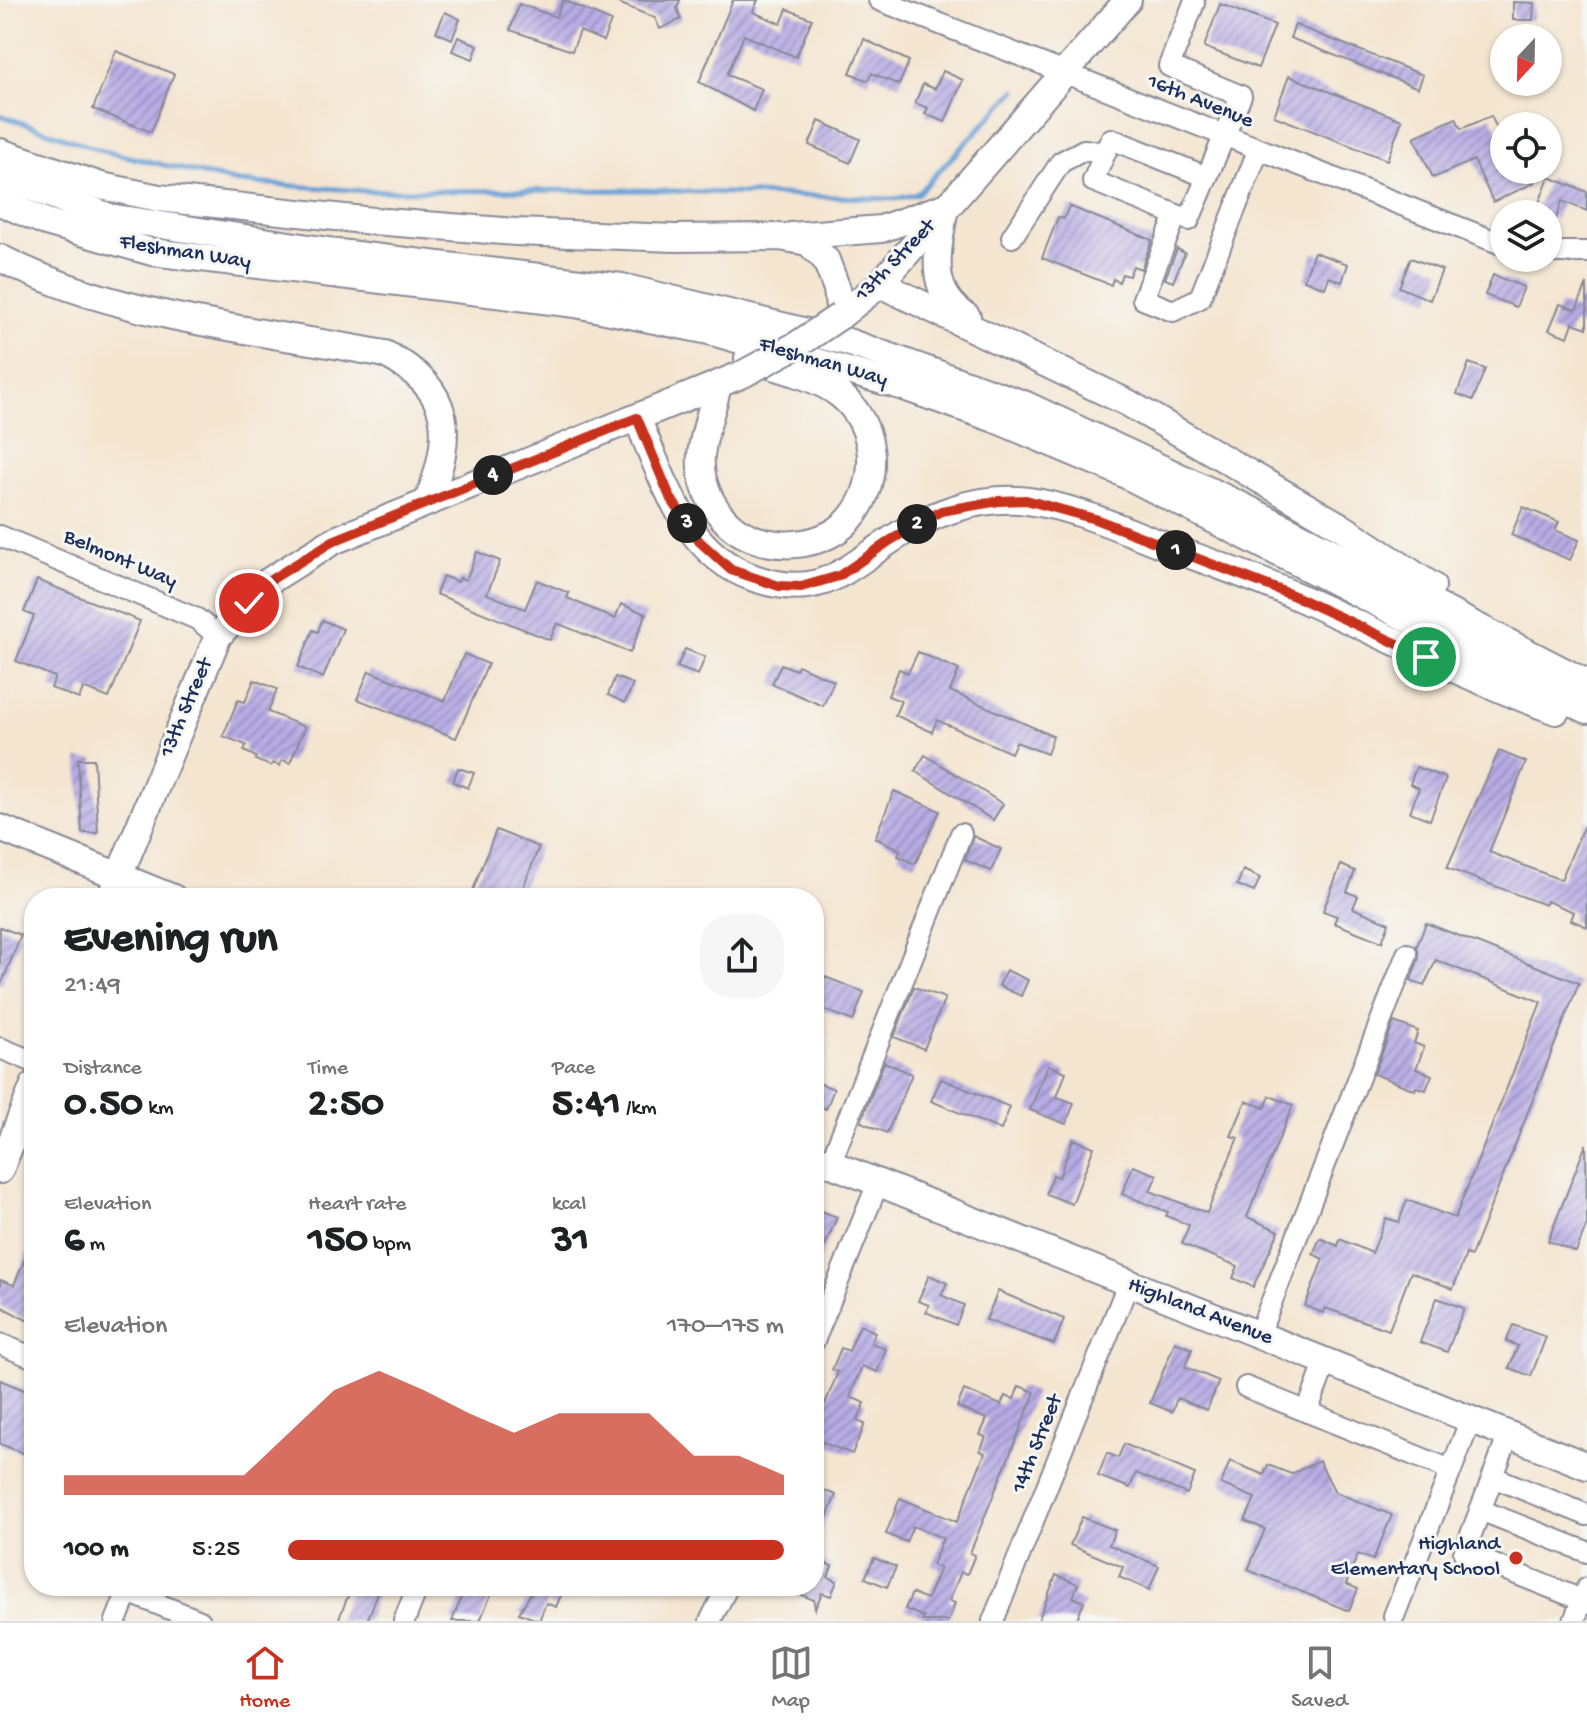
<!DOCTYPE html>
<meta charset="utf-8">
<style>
:root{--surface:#fff;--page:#f6f6f6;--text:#202124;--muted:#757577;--line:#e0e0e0;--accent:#c8321e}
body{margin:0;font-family:"Gochi Hand",sans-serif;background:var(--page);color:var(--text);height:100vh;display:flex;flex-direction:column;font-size:30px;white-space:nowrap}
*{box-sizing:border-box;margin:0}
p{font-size:26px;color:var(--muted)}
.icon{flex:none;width:44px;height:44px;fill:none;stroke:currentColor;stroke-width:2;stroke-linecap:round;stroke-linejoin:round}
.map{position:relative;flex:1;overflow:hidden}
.drawer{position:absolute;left:24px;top:888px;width:800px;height:708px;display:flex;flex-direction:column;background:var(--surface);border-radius:32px;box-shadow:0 2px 6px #0004}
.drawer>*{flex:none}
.needle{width:52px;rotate:202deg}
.buttons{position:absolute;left:1490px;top:24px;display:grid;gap:16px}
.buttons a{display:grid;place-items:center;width:72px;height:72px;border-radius:50%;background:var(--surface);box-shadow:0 2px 6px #0004;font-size:40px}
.pin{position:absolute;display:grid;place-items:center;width:68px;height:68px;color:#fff;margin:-34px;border:4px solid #fff;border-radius:50%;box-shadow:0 2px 8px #0007}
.km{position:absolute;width:40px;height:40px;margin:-20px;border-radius:50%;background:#222;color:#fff;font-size:22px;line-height:40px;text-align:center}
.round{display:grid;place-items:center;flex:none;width:84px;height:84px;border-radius:32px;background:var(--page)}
.headline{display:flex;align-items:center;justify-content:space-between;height:136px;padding:0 40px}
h1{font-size:44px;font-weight:700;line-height:60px}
.figures{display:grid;grid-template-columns:repeat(3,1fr);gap:12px;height:136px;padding:8px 40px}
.figures div{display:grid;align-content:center}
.figures b{font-size:40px;font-weight:700}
.figures small{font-size:22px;font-weight:400}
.figures p{font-size:22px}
.chart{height:224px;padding:16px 40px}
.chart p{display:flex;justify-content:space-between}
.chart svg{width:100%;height:144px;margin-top:8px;fill:var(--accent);opacity:.7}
ul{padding:0 40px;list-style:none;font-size:26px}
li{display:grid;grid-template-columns:128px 96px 1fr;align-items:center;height:60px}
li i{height:20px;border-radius:10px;background:var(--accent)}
.tabs{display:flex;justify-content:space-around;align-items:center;height:112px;border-top:2px solid var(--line);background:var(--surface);font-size:22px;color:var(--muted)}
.tabs a{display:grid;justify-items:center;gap:4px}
.tabs .active{color:var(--accent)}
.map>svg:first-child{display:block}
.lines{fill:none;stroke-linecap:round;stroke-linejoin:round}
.stream{stroke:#679fd5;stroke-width:5}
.building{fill:url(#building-hatch)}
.minor-casing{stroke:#888a97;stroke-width:24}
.major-casing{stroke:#888a97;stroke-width:30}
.minor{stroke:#fff;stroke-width:20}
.major{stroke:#fff;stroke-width:26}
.major-bridge-casing{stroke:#888a97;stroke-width:30;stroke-linecap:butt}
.major-bridge{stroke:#fff;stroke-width:26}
.route-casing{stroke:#fff;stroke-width:16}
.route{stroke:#c8321e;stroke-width:10}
.poi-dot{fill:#c8321e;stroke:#f6f6f2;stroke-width:3}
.labels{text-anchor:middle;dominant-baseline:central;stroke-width:6;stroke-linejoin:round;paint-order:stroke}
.street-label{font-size:22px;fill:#1b2f5e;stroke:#f6f6f2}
.poi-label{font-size:22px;fill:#1b2f5e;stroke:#f6f6f2;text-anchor:end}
</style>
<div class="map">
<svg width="1587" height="1621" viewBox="0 0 1587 1621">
<defs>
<pattern id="building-hatch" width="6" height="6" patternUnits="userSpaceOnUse" patternTransform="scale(2)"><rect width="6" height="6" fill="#b7ace4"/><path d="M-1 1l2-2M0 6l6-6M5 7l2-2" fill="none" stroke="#948cbc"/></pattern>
</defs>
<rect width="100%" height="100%" fill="#f6f6f2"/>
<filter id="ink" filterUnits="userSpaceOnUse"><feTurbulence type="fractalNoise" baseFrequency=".0125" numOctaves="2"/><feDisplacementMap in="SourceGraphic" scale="16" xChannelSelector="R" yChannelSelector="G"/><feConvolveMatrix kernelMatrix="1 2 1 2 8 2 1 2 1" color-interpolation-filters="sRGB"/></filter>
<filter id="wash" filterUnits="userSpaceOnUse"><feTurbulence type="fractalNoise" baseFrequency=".006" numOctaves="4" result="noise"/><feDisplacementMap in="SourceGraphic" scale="32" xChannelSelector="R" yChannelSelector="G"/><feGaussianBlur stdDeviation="1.8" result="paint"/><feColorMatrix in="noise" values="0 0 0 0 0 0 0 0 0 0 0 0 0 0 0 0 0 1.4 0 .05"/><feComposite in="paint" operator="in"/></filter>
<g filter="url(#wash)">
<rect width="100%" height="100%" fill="#f4e5d0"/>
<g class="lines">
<path class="stream" d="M0,115L103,151L238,182L366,191L645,190L895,199L917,194L1016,90"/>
</g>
<g id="blocks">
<g class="building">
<path d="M563,0L611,21L603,41L580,31L572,51L510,30L519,4L556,17Z"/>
<path d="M611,0H680L677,8L681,19L660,29L655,18Z"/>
<path d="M733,0H758L753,12L781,24L787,9L812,19L796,57L744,35L727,75L762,89L753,111L699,82Z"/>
<path d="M1513,2L1534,3L1533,20H1513Z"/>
<path d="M1220,4L1275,25L1258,68L1204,47Z"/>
<path d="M445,12L460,19L452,39L436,32Z"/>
<path d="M1295,25L1423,75L1418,88L1290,38Z"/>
<path d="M458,37L478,45L473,59L452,51Z"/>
<path d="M864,39L909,61L899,85L872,73L868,81L850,73Z"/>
<path d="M116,51L174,74L151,132L93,109Z"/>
<path d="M943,71L963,80L945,122L925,114L928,108L915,103L923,84L935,89Z"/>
<path d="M1289,76L1402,120L1387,160L1274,116Z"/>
<path d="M1491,116L1504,143V170H1528L1534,183L1493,202L1474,160L1433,178L1414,137L1456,118L1461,129Z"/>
<path d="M819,121L860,139L850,163L809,145Z"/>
<path d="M1549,177L1587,192V211L1562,201L1556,219L1536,211Z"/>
<path d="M1069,206L1152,240L1141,269L1133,266L1129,276L1122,274L1119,282L1113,279L1111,285L1042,258L1058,217L1064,219Z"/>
<path d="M1177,249L1185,253L1173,282L1165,279Z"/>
<path d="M1314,252L1348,264L1342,282L1329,277L1325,288L1304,280Z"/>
<path d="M1411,258L1442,270L1430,300L1399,287Z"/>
<path d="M1493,275L1524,287L1516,307L1485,295Z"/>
<path d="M1587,284V328L1573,323L1568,337L1549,330L1560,304L1576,310Z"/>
<path d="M1469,363L1485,369L1473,400L1457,394Z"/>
<path d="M1523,507L1559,522L1555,530L1579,540L1570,560L1511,535Z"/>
<path d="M477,552L500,561L487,594L525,609L537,580L569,593L567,598L615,619L621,604L646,614L630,653L557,623L550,640L436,594L443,576L458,582L460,578L466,580Z"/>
<path d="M37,580L140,621L109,698L83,688L79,699L51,688L55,677L16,661L34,616L24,612Z"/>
<path d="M322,620L343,629L323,678L298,667L313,630L318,632Z"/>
<path d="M685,649L705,657L698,675L677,667Z"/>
<path d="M918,652L959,670L950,691L1053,736L1047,754L1016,742L1011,753L937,720L932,732L895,715L901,701L888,696L899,669L908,673Z"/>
<path d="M464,654L488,664L456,738L357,699L369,671L445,701Z"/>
<path d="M781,664L796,670L798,665L834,681L823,706L772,684Z"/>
<path d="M615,677L633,684L625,703L608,695Z"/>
<path d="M254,680L277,689L268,712L305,727L290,763L282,760L280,766L273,763L271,766L255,760L256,757L244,751L246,745L223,736L238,700L245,702Z"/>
<path d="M1499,751L1526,762L1489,852L1561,880L1587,818V927L1571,920L1574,912L1547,901L1545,905L1447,868Z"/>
<path d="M925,755L1003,804L993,820L915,771Z"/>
<path d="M78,759H94L98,833H82Z"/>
<path d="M1416,767L1446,778L1430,820L1410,812L1419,788L1410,784Z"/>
<path d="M458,768L474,773L468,788L453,782Z"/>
<path d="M894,791L940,811L915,864L898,856L901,850L875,838Z"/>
<path d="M496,830L539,847L519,898H470Z"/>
<path d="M973,836L1001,849L991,871L965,860Z"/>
<path d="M1341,865L1355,871L1347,892L1358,896L1353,908L1389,923L1382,942L1334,923L1337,916L1323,911Z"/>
<path d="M1243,870L1260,878L1254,892L1237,885Z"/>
<path d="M1426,923L1579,983L1471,1256L1466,1254L1453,1289L1411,1272L1389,1330L1325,1308L1323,1313L1305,1306L1323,1259L1313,1254L1320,1238L1338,1246L1340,1239L1372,1253L1386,1218L1399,1222L1407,1200L1455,1218L1541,1002L1436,960L1424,986L1411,980L1419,958L1417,946Z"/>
<path d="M0,927L21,935L1,985H0Z"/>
<path d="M1006,970L1028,980L1021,996L999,986Z"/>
<path d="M820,975L864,992L853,1021L814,1006V989Z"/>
<path d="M914,987L945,998L924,1049L894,1037Z"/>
<path d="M1394,1022L1418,1031L1414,1043L1424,1047L1416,1069L1432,1075L1426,1090L1416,1087L1415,1090L1374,1074Z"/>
<path d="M884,1062L912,1074L887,1133L861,1122Z"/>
<path d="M1048,1065L1066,1072L1057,1097L1074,1103L1066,1124L1030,1110Z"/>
<path d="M941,1079L1010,1107L1001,1130L931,1101Z"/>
<path d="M814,1081L834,1089L826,1109L814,1104Z"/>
<path d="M1270,1096L1293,1105L1247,1217L1279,1231L1253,1287L1233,1278L1238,1266L1182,1244L1189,1225L1166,1216L1168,1212L1122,1194L1133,1166L1157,1175L1150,1191L1207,1213L1238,1138L1231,1136L1246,1101L1265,1108Z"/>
<path d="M1073,1139L1094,1147L1072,1204L1046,1194L1053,1175L1059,1177Z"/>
<path d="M1586,1144L1587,1224L1576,1252L1548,1241Z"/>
<path d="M821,1211L837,1217L814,1272V1215L819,1217Z"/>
<path d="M34,1237V1324L0,1306V1280L14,1285Z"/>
<path d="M929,1275L947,1283L941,1295L964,1305L956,1325L926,1312L929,1305L918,1301Z"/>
<path d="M998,1291L1064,1319L1054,1344L986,1320Z"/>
<path d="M1437,1298L1464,1308L1447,1352L1420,1342Z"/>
<path d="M860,1325L875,1332L871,1343L886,1349L877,1372L862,1366L850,1397L865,1403L857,1421L865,1424L852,1454L814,1439V1400L825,1404L838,1372L832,1370L841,1348L849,1351Z"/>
<path d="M1513,1325L1546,1337L1531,1376L1509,1368L1518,1346L1506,1341Z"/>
<path d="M1175,1342L1192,1349L1185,1367L1219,1381L1207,1410L1177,1398L1172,1412L1150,1403Z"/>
<path d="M0,1380L34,1394V1422L29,1433L34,1435V1457L0,1444Z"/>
<path d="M1019,1386L1035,1392L970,1553L975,1555L967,1574L961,1572L949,1601L955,1603L948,1621H922L924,1617L905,1609L912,1593L927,1599L940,1568L932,1565L943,1538L913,1526L906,1542L886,1534L900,1498L957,1522L985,1453L980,1451L986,1437L980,1435L987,1419L957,1407L964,1390L1001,1405L1005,1396L1014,1399Z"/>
<path d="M1124,1444L1195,1474L1187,1494L1136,1473L1130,1488L1098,1476L1107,1453L1118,1458Z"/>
<path d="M1230,1461L1264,1475L1268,1465L1291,1474L1319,1461L1335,1492L1392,1515L1373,1560L1358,1554L1346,1584L1358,1589L1349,1611L1248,1570L1265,1529L1245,1521L1255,1498L1221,1484Z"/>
<path d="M814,1486L836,1495L815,1547H814Z"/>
<path d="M1082,1517L1115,1530L1109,1545L1159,1566L1149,1590L1119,1577L1123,1567L1070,1545Z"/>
<path d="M874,1558L896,1567L887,1587L865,1578Z"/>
<path d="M814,1559L832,1566L828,1577L837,1581L831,1596L822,1593L815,1609L814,1600L781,1587L814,1586Z"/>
<path d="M1056,1575L1078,1584L1073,1597L1084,1602L1076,1621H1038Z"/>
<path d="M352,1586L379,1590L367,1621H338Z"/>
<path d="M466,1586L492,1592L480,1621H452Z"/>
<path d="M535,1586H565L556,1607L546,1603L539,1621L519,1613Z"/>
</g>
</g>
</g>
<g filter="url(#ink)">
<use href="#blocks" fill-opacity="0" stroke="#888a97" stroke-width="2"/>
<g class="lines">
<g class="minor-casing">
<g id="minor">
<path d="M879,0L1504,245"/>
<path d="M1194,3L1169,66L1241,96L1189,220L1093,181L1111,139L1207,177"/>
<path d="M1176,215L1143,299L1173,311L1200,298L1258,151"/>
<path d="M1012,237L1061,162L1084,150L1105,153"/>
<path d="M1548,252H1587"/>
<path d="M0,536L197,619L218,636"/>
<path d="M0,1048L34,1062"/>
<path d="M830,1164L961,834"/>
<path d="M1259,1334L1407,954"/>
<path d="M814,1341L878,1183"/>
<path d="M0,1344L34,1358"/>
<path d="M1246,1387L1451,1470"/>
<path d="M1307,1412L1326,1361"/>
<path d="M1509,1434L1464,1553L1582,1600"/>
<path d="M1493,1477L1587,1515"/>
<path d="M1480,1510L1587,1552"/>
<path d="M128,1592L200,1621"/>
<path d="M1394,1616L1471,1419"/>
<path d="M116,1621L130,1586"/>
<path d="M404,1621L418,1586"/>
<path d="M710,1621L728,1586"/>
<path d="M993,1621L1128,1284"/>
<path d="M1574,1621L1587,1588"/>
</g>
</g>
<g class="major-casing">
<g id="major">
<path d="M0,152L101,186L159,198L373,221L516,232L675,238L780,237L808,242L826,260L837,289L840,316"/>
<path d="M0,175L109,217L348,254L622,287L848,342L1026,405L1240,505L1587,683"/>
<path d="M0,202L46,222L152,252L576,304L709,331L904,387L995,419L1120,472L1587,710"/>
<path d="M944,212C938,252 926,291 967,317"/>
<path d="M791,236L881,229L947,206"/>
<path d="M0,258C117,318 258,330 385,354C454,389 454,434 428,501"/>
<path d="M880,284L1128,403L1340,526L1432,586"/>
<path d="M840,316L880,284L1128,0"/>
<path d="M718,385C713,408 703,433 701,456C699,478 709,502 723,518C752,552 819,554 850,519C882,482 877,423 839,394C814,375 776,368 748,358"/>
<path d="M637,418C663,479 686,555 754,578C818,600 841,573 891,540C930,513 980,495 1028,501C1075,507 1121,529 1166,546C1209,562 1253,577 1296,596C1383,635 1467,678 1556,711"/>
<path d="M0,828L173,898"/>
<path d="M110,898L218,636L269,581L333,541L743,374"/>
<path d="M814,1157L1587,1466"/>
<path d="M0,1170L34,1085"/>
</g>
</g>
<use href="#minor" class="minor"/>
<use href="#major" class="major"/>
<g class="major-bridge-casing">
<path id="major-bridge" d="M743,374L797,345L840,316"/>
</g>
<use href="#major-bridge" class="major-bridge"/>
</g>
</g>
<g class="lines" filter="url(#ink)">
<g class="route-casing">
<path id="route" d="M249,603L269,581L333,541L637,418L670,497L699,541L731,570L779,586L801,587L839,576L891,540L941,511L999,501L1026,500L1095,519L1292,595L1426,657"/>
</g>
<use href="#route" class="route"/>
</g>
<circle class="poi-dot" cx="1516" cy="1558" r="8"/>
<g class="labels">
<g class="street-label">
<text transform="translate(1200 102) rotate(22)">16th Avenue</text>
<text transform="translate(185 253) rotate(9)">Fleshman Way</text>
<text transform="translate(896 261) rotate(-46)">13th Street</text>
<text transform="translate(823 363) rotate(16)">Fleshman Way</text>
<text transform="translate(120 560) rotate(23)">Belmont Way</text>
<text transform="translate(187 708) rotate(-67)">13th Street</text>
<text transform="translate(1200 1312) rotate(21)">Highland Avenue</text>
<text transform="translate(1038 1444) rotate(-68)">14th Street</text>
</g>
<g class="poi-label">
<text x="1500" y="1545">Highland<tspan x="1500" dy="25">Elementary School</tspan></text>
</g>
</g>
</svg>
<div class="buttons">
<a><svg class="needle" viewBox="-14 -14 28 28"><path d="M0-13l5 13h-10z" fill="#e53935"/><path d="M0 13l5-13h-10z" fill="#757577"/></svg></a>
<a><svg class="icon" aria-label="locate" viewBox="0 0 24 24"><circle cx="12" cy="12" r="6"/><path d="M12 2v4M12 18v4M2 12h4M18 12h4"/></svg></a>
<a><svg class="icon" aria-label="layers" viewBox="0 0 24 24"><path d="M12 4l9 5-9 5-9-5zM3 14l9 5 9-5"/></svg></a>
</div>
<div class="pin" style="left:1426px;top:657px;background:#1e9e55"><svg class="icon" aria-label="arrive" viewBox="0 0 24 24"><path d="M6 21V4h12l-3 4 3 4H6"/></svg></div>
<div class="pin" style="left:249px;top:603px;background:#d93025"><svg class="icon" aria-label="check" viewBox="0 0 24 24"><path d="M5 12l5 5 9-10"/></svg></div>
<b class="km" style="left:1176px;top:550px">1</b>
<b class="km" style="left:917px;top:524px">2</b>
<b class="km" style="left:687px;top:523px">3</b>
<b class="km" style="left:493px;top:475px">4</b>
<section class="drawer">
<div class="headline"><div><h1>Evening run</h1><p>21:49</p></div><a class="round"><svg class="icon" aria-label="share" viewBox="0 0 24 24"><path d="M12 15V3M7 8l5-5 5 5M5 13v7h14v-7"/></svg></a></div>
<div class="figures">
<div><p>Distance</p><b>0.50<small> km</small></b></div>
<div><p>Time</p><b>2:50</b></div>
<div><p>Pace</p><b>5:41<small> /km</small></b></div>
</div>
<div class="figures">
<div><p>Elevation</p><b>6<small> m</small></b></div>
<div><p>Heart rate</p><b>150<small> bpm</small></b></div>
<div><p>kcal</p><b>31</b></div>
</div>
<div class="chart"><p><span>Elevation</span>170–175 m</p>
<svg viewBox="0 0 160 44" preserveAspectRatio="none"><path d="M0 44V38L10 38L20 38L30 38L40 38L50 25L60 12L70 6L80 12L90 19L100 25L110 19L120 19L130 19L140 32L150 32L160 38V44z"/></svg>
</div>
<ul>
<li><b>100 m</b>5:25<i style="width:100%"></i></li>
</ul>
</section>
</div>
<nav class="tabs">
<a class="active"><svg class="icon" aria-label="home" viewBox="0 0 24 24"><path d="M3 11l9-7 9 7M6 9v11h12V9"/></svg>Home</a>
<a><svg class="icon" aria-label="map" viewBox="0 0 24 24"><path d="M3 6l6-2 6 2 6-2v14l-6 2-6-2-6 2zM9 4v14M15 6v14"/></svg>Map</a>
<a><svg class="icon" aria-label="saved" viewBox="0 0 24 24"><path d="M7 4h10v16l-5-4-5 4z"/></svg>Saved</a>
</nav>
